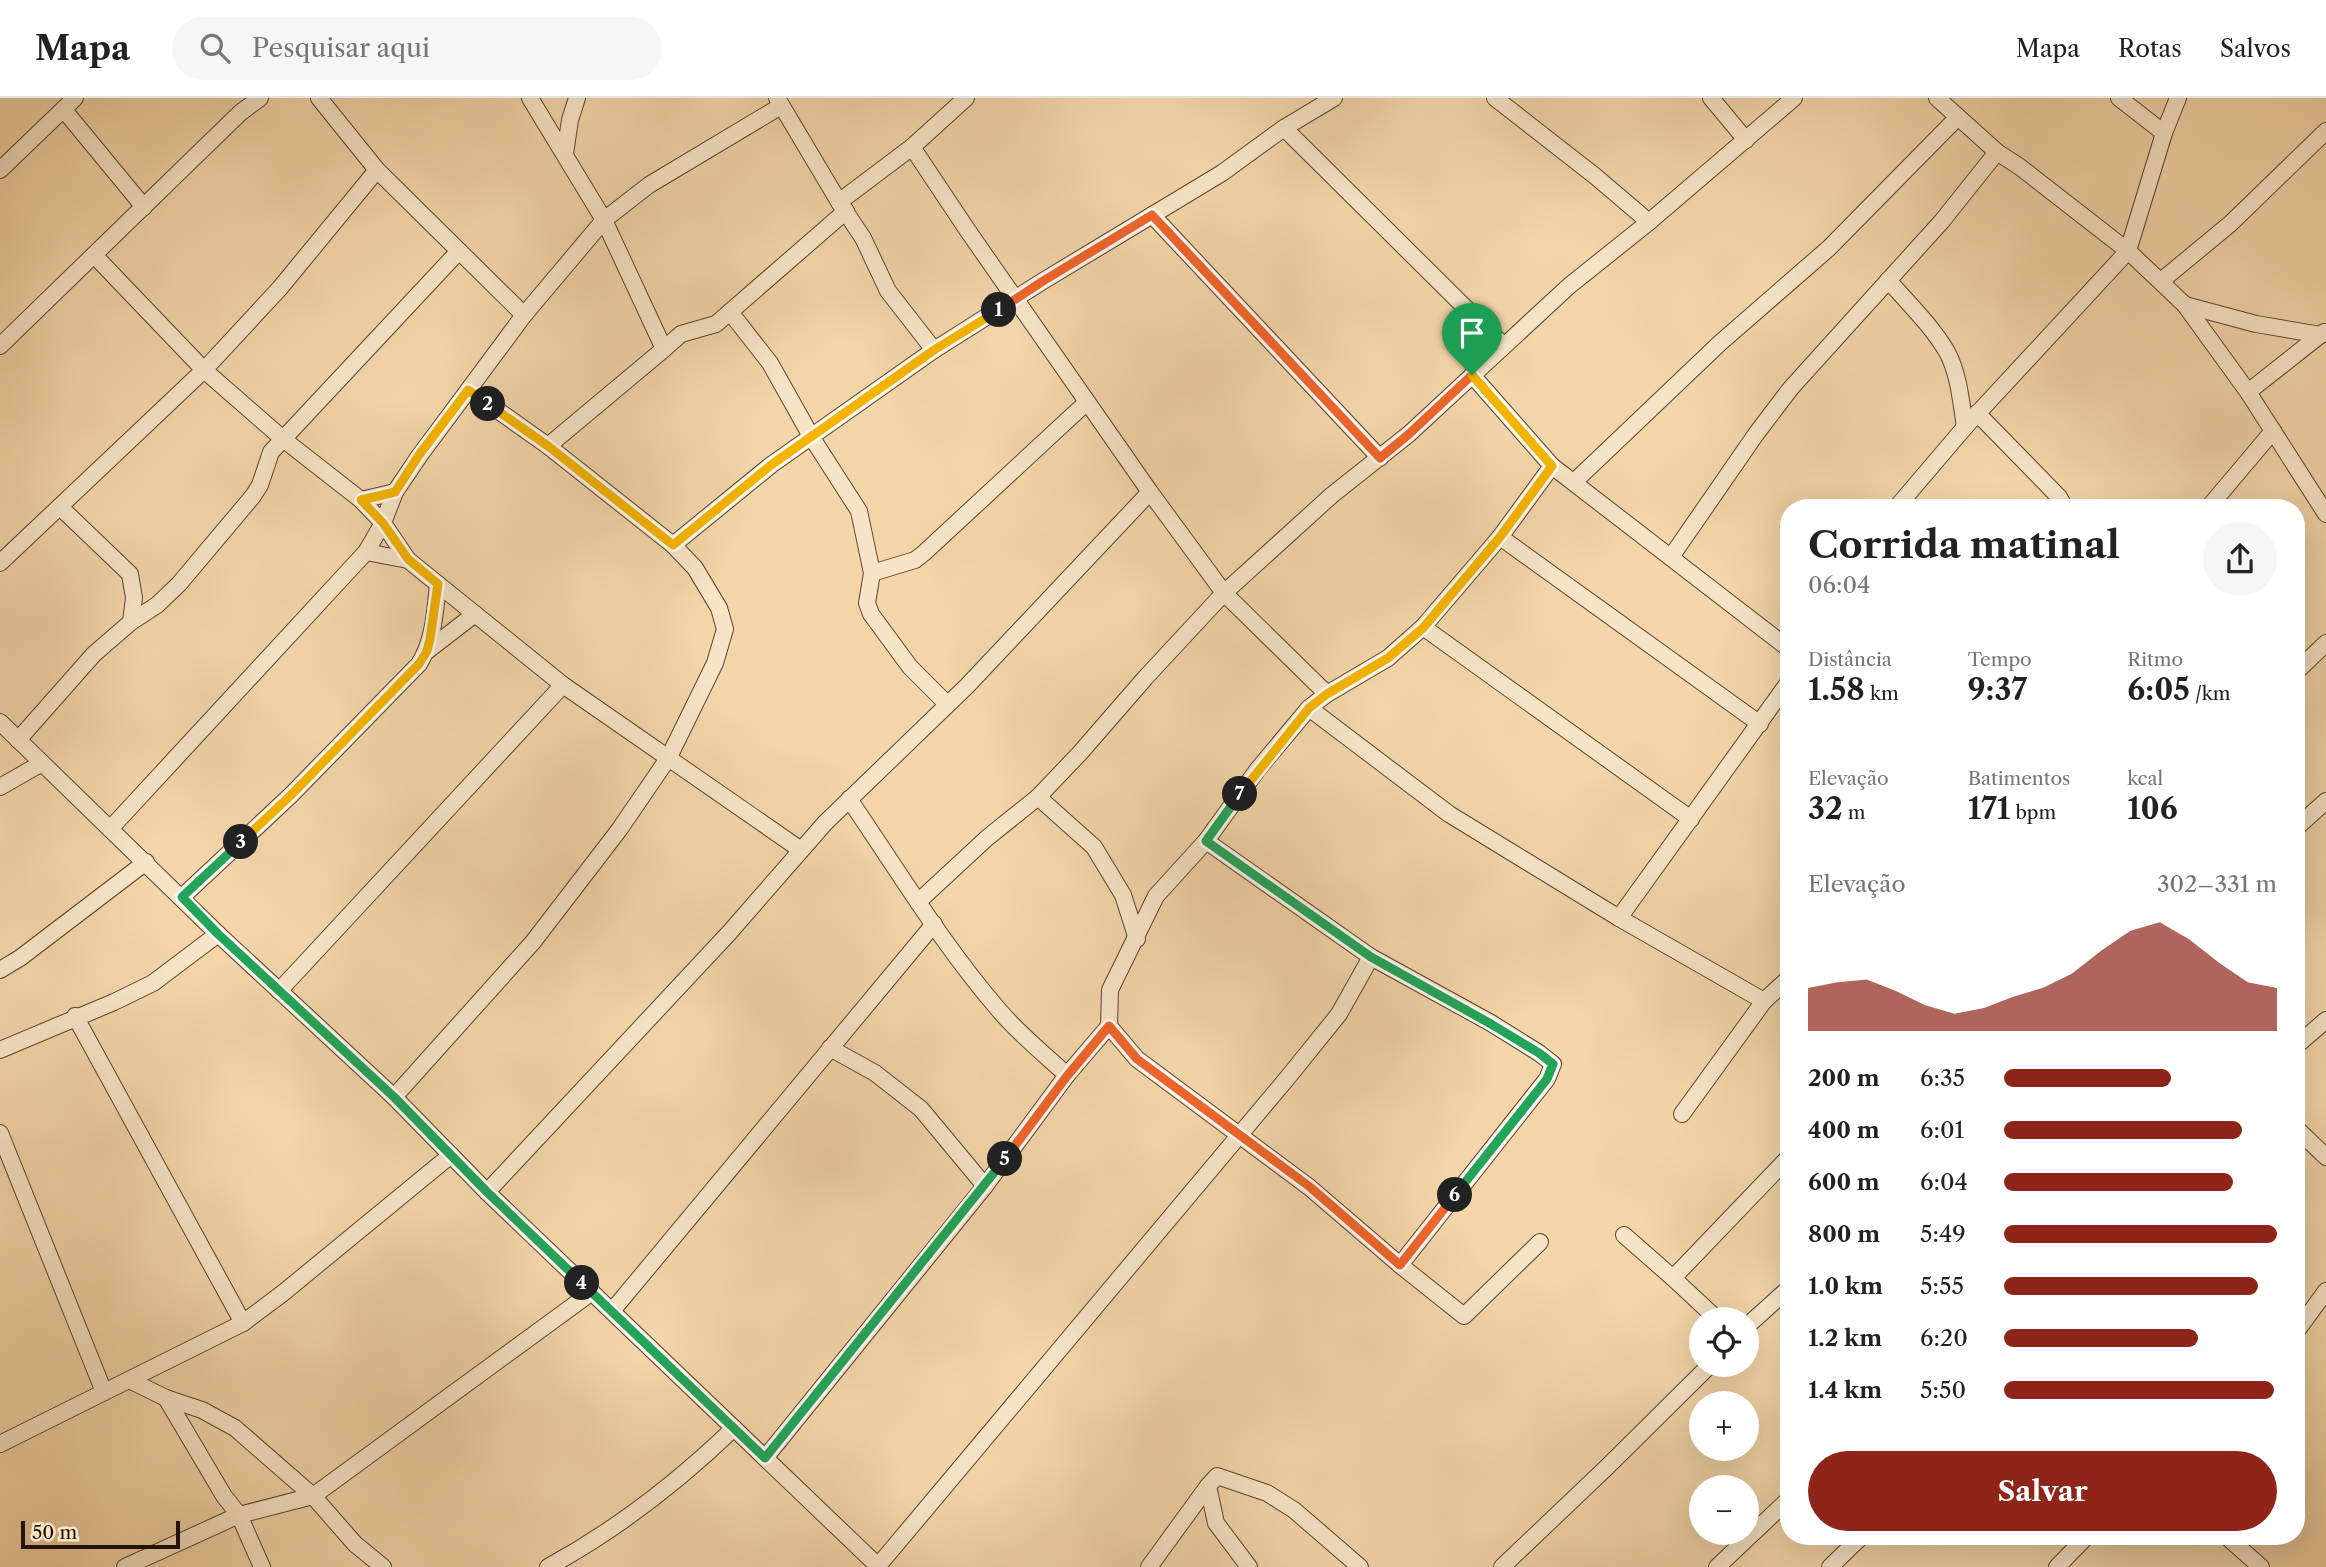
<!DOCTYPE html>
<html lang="pt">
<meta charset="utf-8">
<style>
:root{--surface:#fff;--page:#f6f6f6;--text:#222;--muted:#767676;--line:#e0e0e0;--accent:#8f2418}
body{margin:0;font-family:"Libre Caslon Text",serif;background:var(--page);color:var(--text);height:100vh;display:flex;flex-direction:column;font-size:26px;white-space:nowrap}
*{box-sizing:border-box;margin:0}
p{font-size:23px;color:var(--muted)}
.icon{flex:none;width:38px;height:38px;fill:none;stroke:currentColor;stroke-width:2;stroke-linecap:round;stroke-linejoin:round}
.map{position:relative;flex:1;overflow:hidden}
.details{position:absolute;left:1780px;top:401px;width:525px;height:1046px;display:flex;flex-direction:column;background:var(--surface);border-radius:28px;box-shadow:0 7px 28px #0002}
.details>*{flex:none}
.buttons{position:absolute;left:1689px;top:1209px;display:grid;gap:14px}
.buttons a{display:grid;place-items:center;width:70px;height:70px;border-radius:50%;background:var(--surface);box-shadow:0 7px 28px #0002;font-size:35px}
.scale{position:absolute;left:21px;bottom:18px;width:159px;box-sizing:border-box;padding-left:7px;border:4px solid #261403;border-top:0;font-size:19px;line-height:24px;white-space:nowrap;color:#261403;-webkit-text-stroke:5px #f7e4c7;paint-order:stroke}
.pin{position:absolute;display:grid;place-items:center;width:60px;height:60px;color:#fff;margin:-72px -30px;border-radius:50% 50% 50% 0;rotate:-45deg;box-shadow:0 0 7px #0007}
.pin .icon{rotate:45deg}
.km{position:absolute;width:35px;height:35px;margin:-18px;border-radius:50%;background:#222;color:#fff;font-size:19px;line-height:35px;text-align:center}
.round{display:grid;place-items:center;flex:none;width:74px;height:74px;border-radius:37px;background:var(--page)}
.summary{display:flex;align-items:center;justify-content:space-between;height:119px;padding:0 28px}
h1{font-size:38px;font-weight:700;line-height:52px}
.metrics{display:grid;grid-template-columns:repeat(3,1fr);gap:10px;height:119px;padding:7px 28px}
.metrics div{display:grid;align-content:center}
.metrics b{font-size:30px;font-weight:700}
.metrics small{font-size:19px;font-weight:400}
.metrics p{font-size:19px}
.chart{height:196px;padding:14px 28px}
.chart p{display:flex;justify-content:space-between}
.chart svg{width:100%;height:126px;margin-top:7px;fill:var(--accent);opacity:.7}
.cta{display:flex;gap:14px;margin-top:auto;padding:14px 28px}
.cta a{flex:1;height:80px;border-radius:42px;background:var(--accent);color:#fff;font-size:28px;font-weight:700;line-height:80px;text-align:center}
ul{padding:0 28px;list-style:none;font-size:23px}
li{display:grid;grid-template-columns:112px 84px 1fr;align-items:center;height:52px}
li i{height:18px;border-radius:9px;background:var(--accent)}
header{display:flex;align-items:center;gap:42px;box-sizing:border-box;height:98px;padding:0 35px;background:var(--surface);border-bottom:2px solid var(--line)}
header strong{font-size:33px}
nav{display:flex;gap:38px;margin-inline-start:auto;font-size:24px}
.search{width:490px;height:63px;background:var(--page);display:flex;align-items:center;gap:18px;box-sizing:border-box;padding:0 24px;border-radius:38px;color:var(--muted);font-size:26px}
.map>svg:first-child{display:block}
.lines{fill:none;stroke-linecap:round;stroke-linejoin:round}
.minor-casing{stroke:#59442c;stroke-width:18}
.minor{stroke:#f7e4c7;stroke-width:16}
.split-1-casing{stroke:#fff;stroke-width:14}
.split-2-casing{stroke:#fff;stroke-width:14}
.split-3-casing{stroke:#fff;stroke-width:14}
.split-4-casing{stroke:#fff;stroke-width:14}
.split-5-casing{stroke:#fff;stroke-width:14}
.split-6-casing{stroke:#fff;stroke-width:14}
.split-7-casing{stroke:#fff;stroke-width:14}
.split-8-casing{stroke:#fff;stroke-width:14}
.split-1{stroke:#f0652b;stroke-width:9}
.split-2{stroke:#f5b400;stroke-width:9}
.split-3{stroke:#f5b400;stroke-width:9}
.split-4{stroke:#22a559;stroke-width:9}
.split-5{stroke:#22a559;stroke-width:9}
.split-6{stroke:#f0652b;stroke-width:9}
.split-7{stroke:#22a559;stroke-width:9}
.split-8{stroke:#f5b400;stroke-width:9}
</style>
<header>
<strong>Mapa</strong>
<div class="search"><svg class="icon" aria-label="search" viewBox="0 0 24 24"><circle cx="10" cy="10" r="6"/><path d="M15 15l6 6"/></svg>Pesquisar aqui</div>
<nav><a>Mapa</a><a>Rotas</a><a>Salvos</a></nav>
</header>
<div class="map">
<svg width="2326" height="1469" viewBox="0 0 2326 1469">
<rect width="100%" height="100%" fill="#f3d5a9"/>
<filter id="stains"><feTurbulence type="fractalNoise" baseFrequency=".00286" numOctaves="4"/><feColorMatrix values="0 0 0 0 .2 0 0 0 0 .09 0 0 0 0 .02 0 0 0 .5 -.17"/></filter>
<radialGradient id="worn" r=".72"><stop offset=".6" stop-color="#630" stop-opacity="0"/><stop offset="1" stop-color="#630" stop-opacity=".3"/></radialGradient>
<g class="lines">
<g class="minor-casing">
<g id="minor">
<path d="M319,0L377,72L524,217"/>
<path d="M530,0L604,122L664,251L681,236L716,226L846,113"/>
<path d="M777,0L839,104L863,140L888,193L934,252"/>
<path d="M1495,0L1595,78L1649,124"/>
<path d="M1711,0L1746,42"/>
<path d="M1937,0L1997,54L2020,69L2128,153L2185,207L2248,294L2326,416"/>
<path d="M64,12L144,109"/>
<path d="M1284,30L1503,247"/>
<path d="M2164,35L2178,0"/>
<path d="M912,49L968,133L1150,394L1224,495L1327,596"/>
<path d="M565,56L570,22L577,0"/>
<path d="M0,72L75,0"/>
<path d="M839,104L912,49L966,0"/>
<path d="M1152,117L1380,360"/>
<path d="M94,157L204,272L283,341L361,402L383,425L408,462L563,587L801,752"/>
<path d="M1888,182C1908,205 1932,228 1947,254C1959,276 1961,304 1965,329"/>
<path d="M2161,183L2230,126L2326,33"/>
<path d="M2185,207L2256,226L2321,237"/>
<path d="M730,214L770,265L812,340L859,413L872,475L867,505L871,516L910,569L947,606"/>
<path d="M0,248L240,15L260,0"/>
<path d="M1472,277L1552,368L1788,550"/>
<path d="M2248,294L2324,234"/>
<path d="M1977,315L2059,399L2065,410"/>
<path d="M548,348L664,251"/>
<path d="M1574,384L1720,245L1829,150L1958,19"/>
<path d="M361,402L395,394"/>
<path d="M60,409L130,476L134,500L131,524"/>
<path d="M1896,410L1965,329L2128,153L2164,35L2119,0"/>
<path d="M2208,410L2273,333"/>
<path d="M1500,439L1760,626"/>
<path d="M673,447L771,367L934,252L1043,183L1222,75L1284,30L1334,0"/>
<path d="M366,454L408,462"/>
<path d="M1671,459L1756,336L1791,290L1942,123L1997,54"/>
<path d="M0,465L204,272L280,190L377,72"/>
<path d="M872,475L915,462L924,455L1087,304"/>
<path d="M1423,529L1691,721"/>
<path d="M427,553L475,516"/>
<path d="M2296,574L2326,545"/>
<path d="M1309,610L1449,716L1619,820L1764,903"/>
<path d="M0,624L218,836L394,999L487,1094L879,1469"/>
<path d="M18,642L94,556L131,524L157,507L179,486L253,398L260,387L271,354L459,153"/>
<path d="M0,689L42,665"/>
<path d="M1038,699L1094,749L1123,797L1137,841"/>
<path d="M849,701C897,771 942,846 998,911C1018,935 1044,956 1067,977"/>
<path d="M2296,730L2326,703"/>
<path d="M110,731L366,454L383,425L395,394L420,357L524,217L604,122L649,87L781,8"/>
<path d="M1206,743L1371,859L1491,925L1539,955L1553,966L1547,981L1400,1167"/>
<path d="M182,799L291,697L419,566C434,542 435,514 438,486"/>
<path d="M919,803L987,740L1038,699L1080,655L1146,579L1224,495L1332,397L1409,336L1569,188L1649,124L1794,0"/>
<path d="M1619,820L1788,585"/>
<path d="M0,872L20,860L146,764"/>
<path d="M279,893L563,587"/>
<path d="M75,918L243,1225"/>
<path d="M1109,928L1137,961L1309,1089L1400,1167L1464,1218L1540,1144"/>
<path d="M2296,948L2326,922"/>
<path d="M830,950L875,975L921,1011L985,1088"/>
<path d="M0,952L114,904L153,885L218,836"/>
<path d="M394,999L533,844L619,732L669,659L715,565L725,531L719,510L695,470L673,447L548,348L469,292"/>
<path d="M1682,1016L1764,903L1788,881"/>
<path d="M2296,1030L2326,1059"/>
<path d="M0,1035L104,1294"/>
<path d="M487,1094L729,835L825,725L967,588L1150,394"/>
<path d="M1624,1137L1673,1180L1788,1060"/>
<path d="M1673,1180L1718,1222"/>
<path d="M612,1213L934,826"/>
<path d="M1746,1229L1788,1191"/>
<path d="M2296,1234L2326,1193"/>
<path d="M129,1282L166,1300L202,1312L235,1330L313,1398L355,1446L383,1469"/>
<path d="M166,1300L224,1398L239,1417L262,1469"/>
<path d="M0,1346L243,1225L283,1195L451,1057"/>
<path d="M765,1360L985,1088L1067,977L1109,928L1110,892L1156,798L1206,743L1258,671L1309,610L1327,596L1388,560L1423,529L1500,439L1552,368"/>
<path d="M1208,1388L1216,1425L1249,1469"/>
<path d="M2226,1438L2261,1469"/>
<path d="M878,1468L1289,978L1339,916L1371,859"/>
<path d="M125,1469L239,1417L313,1398L592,1194"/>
<path d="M548,1469C616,1432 678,1384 734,1330"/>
<path d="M1149,1469L1208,1388L1217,1378L1267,1395L1294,1412L1360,1469"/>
<path d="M1502,1469L1606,1370L1710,1267"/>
<path d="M1717,1469L1788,1402"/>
<path d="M1830,1469L1862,1438"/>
<path d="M2057,1469L2087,1438"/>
</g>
</g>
<use href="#minor" class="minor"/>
</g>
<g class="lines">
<g class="split-1-casing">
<path id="split-1" d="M999,212L1043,183L1152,117L1380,360L1409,336L1472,277"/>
</g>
<g class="split-2-casing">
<path id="split-2" d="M488,306L548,348L673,447L771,367L934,252L999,212"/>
</g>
<g class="split-3-casing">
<path id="split-3" d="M241,744L291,697L419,566L427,553L430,541L438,486L408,461L383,425L361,402L395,394L419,357L468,292L488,306"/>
</g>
<g class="split-4-casing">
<path id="split-4" d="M241,744L182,799L218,836L394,999L487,1094L582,1185"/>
</g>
<g class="split-5-casing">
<path id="split-5" d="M582,1185L765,1360L1005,1061"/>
</g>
<g class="split-6-casing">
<path id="split-6" d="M1005,1061L1067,978L1109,928L1137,961L1310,1089L1400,1167L1455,1097"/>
</g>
<g class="split-7-casing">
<path id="split-7" d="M1240,696L1206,743L1371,859L1491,926L1539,955L1553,966L1547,981L1455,1097"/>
</g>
<g class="split-8-casing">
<path id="split-8" d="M1240,696L1309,610L1327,596L1388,560L1423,530L1500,439L1552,368L1472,277"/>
</g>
<use href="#split-1" class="split-1"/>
<use href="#split-2" class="split-2"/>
<use href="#split-3" class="split-3"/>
<use href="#split-4" class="split-4"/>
<use href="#split-5" class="split-5"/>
<use href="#split-6" class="split-6"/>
<use href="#split-7" class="split-7"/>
<use href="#split-8" class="split-8"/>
</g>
<rect width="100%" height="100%" filter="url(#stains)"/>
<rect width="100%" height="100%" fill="url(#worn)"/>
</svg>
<div class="buttons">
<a><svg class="icon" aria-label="locate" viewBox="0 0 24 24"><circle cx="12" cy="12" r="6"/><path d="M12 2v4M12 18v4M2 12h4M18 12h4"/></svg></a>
<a>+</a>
<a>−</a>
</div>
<div class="scale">50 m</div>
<div class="pin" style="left:1472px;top:277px;background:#1e9e55"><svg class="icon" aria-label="arrive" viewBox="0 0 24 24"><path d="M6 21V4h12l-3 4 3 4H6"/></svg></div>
<b class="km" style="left:999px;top:212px">1</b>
<b class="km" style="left:488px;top:306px">2</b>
<b class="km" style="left:241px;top:744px">3</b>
<b class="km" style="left:582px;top:1185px">4</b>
<b class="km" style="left:1005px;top:1061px">5</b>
<b class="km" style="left:1455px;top:1097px">6</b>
<b class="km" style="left:1240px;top:696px">7</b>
<section class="details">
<div class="summary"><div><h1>Corrida matinal</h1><p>06:04</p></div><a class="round"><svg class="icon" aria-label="share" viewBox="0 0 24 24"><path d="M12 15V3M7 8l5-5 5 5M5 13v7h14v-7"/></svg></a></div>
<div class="metrics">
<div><p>Distância</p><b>1.58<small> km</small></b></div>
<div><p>Tempo</p><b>9:37</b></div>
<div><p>Ritmo</p><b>6:05<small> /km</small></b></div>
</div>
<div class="metrics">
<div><p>Elevação</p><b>32<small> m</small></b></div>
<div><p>Batimentos</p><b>171<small> bpm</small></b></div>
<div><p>kcal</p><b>106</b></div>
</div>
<div class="chart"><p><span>Elevação</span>302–331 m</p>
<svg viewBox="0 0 160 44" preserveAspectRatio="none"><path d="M0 44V29L10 27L20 26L30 30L40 35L50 38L60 36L70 32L80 29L90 24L100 16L110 9L120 6L130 12L140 20L150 27L160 29V44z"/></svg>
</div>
<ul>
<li><b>200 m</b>6:35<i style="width:61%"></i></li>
<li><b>400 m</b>6:01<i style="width:87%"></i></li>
<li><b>600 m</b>6:04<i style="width:84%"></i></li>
<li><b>800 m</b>5:49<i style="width:100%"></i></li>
<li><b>1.0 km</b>5:55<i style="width:93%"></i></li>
<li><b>1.2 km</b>6:20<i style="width:71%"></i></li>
<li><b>1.4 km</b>5:50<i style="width:99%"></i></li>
</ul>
<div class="cta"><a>Salvar</a></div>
</section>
</div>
